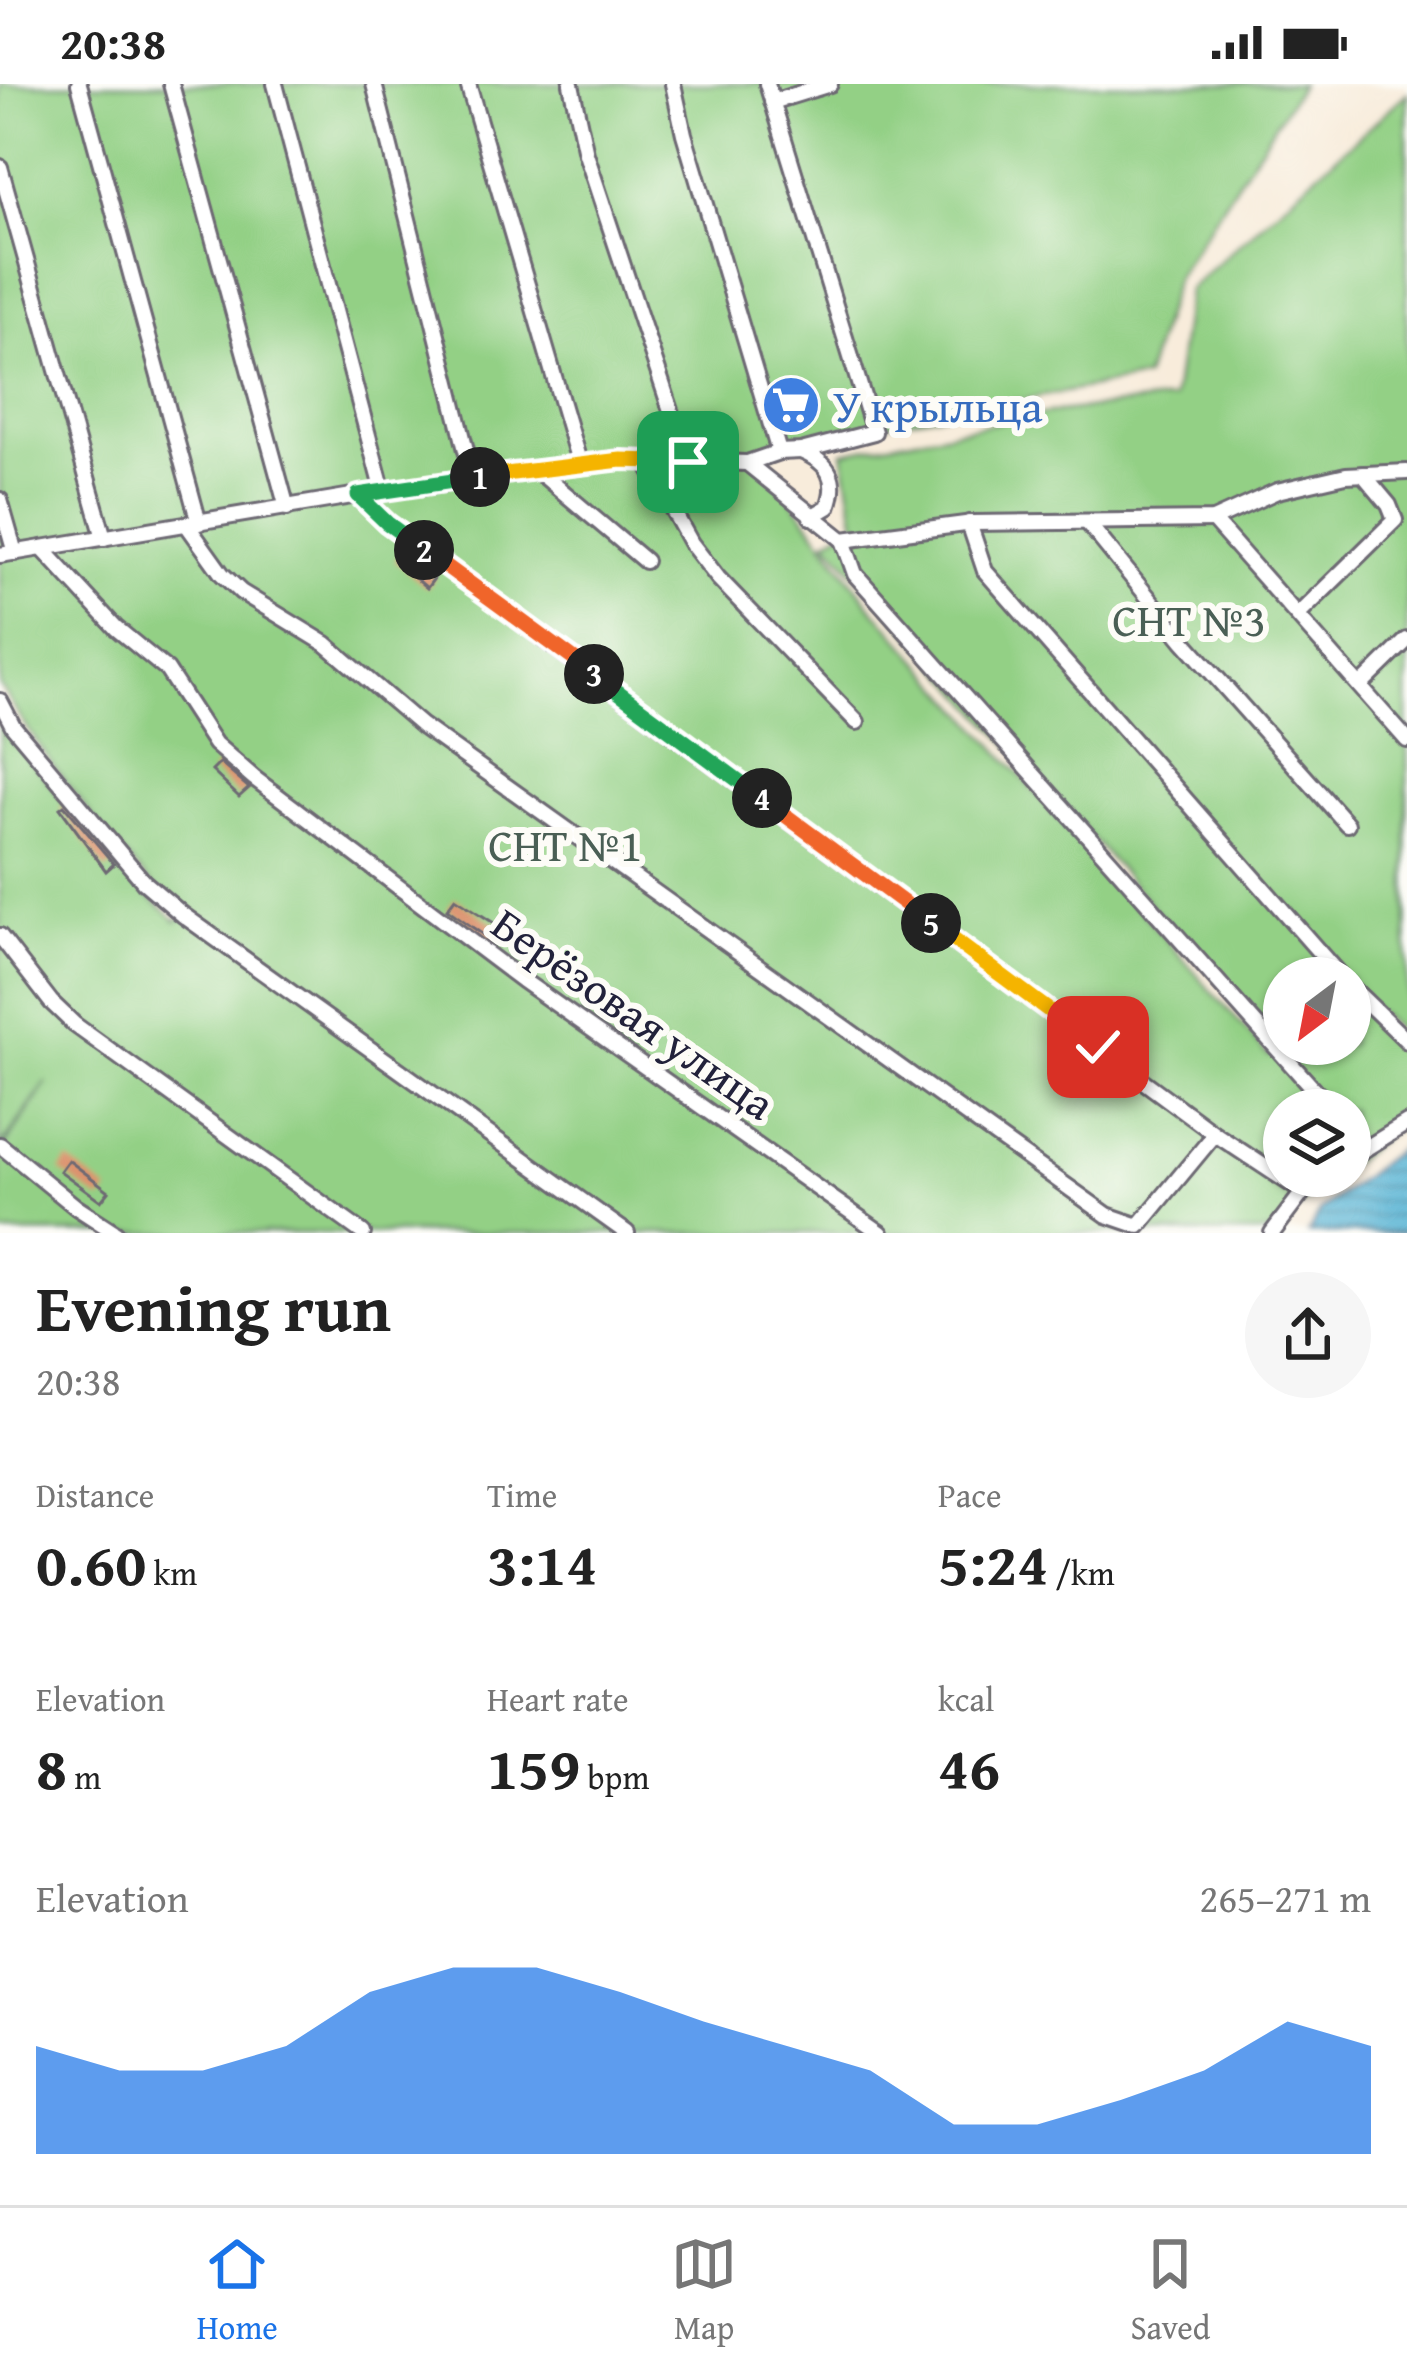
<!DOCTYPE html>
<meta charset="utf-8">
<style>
:root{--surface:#fff;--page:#f6f6f6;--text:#222;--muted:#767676;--line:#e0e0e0;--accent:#1a73e8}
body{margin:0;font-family:"Gentium Book Plus",serif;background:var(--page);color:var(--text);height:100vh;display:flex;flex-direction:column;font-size:45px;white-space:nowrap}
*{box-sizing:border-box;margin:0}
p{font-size:39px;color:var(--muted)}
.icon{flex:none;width:66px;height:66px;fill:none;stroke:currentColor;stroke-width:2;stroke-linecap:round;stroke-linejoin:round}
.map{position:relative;height:1149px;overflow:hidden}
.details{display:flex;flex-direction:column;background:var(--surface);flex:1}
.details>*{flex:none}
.needle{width:78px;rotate:212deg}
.fabs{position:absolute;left:1263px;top:873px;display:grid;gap:24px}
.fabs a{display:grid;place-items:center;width:108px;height:108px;border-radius:50%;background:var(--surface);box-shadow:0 3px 9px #0004;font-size:60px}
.pin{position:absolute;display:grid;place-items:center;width:102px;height:102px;color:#fff;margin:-51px;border-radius:24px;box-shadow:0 6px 18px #0006}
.km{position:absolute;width:60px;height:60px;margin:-30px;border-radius:50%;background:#222;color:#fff;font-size:33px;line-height:60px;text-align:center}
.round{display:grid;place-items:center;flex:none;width:126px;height:126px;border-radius:63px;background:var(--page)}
.overview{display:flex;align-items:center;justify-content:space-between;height:204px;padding:0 36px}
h1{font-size:66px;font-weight:600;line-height:90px}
.stats{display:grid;grid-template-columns:repeat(3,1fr);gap:18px;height:204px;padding:12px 36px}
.stats div{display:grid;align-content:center}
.stats b{font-size:60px;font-weight:600}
.stats small{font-size:33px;font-weight:400}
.stats p{font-size:33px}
.chart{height:336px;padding:24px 36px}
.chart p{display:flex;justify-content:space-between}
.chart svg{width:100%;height:216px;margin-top:12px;fill:var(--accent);opacity:.7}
.status{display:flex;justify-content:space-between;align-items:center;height:84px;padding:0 60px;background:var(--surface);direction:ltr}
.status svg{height:33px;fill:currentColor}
.tab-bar{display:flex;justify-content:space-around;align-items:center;height:168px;border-top:3px solid var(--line);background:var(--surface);font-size:33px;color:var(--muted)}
.tab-bar a{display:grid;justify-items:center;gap:6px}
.tab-bar .selected{color:var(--accent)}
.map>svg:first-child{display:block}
.garden{fill:#93d085;stroke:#5a7960;stroke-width:3}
.water{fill:url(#water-rules);stroke:#3c6a88;stroke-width:3}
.building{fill:#dc936e}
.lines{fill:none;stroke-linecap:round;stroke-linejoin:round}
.minor-casing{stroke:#6d6973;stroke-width:20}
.minor{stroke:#fff;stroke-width:14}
.split-1-casing{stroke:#fff;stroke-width:24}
.split-2-casing{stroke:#fff;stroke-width:24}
.split-3-casing{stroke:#fff;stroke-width:24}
.split-4-casing{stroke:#fff;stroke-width:24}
.split-5-casing{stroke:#fff;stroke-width:24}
.split-6-casing{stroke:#fff;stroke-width:24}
.split-1{stroke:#f5b400;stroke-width:15}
.split-2{stroke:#22a559;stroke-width:15}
.split-3{stroke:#f0652b;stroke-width:15}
.split-4{stroke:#22a559;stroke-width:15}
.split-5{stroke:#f0652b;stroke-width:15}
.split-6{stroke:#f5b400;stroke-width:15}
.labels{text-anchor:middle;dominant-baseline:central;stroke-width:12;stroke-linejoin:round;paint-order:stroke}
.shop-label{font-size:45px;fill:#366cbe;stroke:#fdfcf7;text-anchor:start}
.park-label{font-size:45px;fill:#4a5f55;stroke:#fdfcf7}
.street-label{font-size:45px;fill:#22223b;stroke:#fdfcf7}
</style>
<div class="status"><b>20:38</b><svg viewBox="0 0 49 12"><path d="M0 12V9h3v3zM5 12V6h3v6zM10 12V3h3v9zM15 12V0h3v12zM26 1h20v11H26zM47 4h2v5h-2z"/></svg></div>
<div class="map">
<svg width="1407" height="1149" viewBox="0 0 1407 1149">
<defs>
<pattern id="water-rules" width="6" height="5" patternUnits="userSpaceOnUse" patternTransform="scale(3)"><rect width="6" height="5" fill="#56b3d4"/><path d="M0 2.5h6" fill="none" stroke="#4791ad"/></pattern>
</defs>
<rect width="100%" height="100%" fill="#fdfcf7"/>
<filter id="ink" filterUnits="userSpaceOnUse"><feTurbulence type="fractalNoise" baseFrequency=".00833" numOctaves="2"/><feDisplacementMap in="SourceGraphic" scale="24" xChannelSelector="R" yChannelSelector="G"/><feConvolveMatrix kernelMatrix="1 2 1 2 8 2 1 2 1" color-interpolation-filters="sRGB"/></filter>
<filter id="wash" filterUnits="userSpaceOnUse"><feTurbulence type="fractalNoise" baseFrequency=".004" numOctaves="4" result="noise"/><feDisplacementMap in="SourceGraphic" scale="48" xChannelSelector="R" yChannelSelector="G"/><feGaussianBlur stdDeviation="2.7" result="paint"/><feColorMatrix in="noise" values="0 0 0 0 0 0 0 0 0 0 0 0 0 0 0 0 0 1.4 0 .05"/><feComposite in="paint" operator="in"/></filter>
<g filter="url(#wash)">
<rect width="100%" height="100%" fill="#f8ecdb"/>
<g class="garden">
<path d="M0,0H1301L1176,193L1145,294L867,343L756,367L870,521L1269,972L1284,960H1350V914L1407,971V1035L1350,1081V1026H1284V1092H1337L1291,1131L1283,1149H0V1070L47,998L0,1064V633L7,648L128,793L177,837L184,830C119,774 45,676 0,602Z"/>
<path d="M1407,9V955L1350,903V894H1284V952L1275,960L826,456L856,440L843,368L1049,329L1173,315L1188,206Z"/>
</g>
<path class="water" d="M1407,1058V1149H1308L1321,1126Z"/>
<g id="blocks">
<g class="building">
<path d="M401,468L435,493L427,504L395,477Z"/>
<path d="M220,679L249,704L239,713L212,687Z"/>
<path d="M64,721L114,780L106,787L60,724Z"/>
<path d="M455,814L503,845L493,858L447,825Z"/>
<path d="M68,1076L109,1107L101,1117L60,1087Z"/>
</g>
</g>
</g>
<g filter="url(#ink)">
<use href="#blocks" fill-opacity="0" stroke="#6d6973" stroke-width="3"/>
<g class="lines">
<g class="minor-casing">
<g id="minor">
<path d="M79,0L199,439"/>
<path d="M171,0L287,424"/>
<path d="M275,0L383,408"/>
<path d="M374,0L473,394"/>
<path d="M468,0L580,381"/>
<path d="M571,0L586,70L688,378"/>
<path d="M673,0L684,50L779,368L747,379"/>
<path d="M767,0L874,348L801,367L779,368"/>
<path d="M772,18L830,0"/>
<path d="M0,83L104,454"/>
<path d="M801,367C828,378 839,394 828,423L811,433"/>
<path d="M645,376L691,459L718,494L857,638"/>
<path d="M537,386L645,477"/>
<path d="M358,411L387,439L1215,1050L1303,1108"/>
<path d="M0,416L15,469"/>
<path d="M1213,436L1407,656"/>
<path d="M1087,438L1183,556L1347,740"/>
<path d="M969,439L985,487L1342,894"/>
<path d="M187,441L222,490L241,508L326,560L422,642L1107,1131L1139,1142L1215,1050"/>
<path d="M843,456L855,490L1332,1026"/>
<path d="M42,464L116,544L167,586L215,660L254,694L522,896L881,1149"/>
<path d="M0,471L358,411L621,375L747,379L843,456L973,439L1213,436L1277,407L1346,391L1407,388"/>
<path d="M1298,531L1395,436L1389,421L1363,390"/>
<path d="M1360,602L1407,556"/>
<path d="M0,617L13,642L144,798L183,831L627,1149"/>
<path d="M0,852L51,918L75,941L363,1149"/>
<path d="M1350,902L1407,957"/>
<path d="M1350,1046L1365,1063"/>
<path d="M0,1061L76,1123L116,1149"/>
<path d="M1350,1074L1407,1039"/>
<path d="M1272,1149L1303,1108L1325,1092"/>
</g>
</g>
<use href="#minor" class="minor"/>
</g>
</g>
<g class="lines" filter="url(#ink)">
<g class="split-1-casing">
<path id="split-1" d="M480,393L621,376L688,378"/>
</g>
<g class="split-2-casing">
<path id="split-2" d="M424,466L387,439L358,411L480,393"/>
</g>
<g class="split-3-casing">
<path id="split-3" d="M424,466L594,590"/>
</g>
<g class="split-4-casing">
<path id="split-4" d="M594,590L762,714"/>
</g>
<g class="split-5-casing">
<path id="split-5" d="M762,714L931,839"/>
</g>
<g class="split-6-casing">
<path id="split-6" d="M931,839L1098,963"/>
</g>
<use href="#split-1" class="split-1"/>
<use href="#split-2" class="split-2"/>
<use href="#split-3" class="split-3"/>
<use href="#split-4" class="split-4"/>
<use href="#split-5" class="split-5"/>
<use href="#split-6" class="split-6"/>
</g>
<defs>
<g id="supermarket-disc" transform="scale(3)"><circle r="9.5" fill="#3f7fe0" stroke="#fdfcf7"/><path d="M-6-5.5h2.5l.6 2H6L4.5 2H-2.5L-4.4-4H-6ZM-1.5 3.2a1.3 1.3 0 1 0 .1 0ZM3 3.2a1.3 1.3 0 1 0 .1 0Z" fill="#fff"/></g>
</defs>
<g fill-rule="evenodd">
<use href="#supermarket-disc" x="791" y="321"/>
</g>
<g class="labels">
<g class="shop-label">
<text x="833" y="321">У крыльца</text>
</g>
<g class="park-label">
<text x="1189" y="535">СНТ №3</text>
<text x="565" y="760">СНТ №1</text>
</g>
<g class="street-label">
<text transform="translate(634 929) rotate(35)">Берёзовая улица</text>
</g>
</g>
</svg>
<div class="fabs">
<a><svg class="needle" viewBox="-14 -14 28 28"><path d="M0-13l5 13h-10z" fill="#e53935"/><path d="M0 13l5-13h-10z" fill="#767676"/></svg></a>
<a><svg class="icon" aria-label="layers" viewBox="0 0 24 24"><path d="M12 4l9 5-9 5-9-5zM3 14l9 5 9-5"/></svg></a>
</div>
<div class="pin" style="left:688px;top:378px;background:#1e9e55"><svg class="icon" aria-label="arrive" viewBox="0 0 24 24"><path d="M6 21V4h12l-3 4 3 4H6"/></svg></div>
<div class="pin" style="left:1098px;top:963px;background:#d93025"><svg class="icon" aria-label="check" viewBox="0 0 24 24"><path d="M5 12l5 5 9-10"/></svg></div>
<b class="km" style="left:480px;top:393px">1</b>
<b class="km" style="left:424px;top:466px">2</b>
<b class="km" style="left:594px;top:590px">3</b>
<b class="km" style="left:762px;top:714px">4</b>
<b class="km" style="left:931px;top:839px">5</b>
</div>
<section class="details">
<div class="overview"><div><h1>Evening run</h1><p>20:38</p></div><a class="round"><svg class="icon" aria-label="share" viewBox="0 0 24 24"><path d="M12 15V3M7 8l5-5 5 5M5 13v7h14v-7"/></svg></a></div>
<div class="stats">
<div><p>Distance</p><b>0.60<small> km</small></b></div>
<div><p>Time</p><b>3:14</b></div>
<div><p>Pace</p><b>5:24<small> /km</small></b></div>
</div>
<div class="stats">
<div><p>Elevation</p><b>8<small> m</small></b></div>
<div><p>Heart rate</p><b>159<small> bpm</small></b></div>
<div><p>kcal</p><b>46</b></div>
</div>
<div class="chart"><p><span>Elevation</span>265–271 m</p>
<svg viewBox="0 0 160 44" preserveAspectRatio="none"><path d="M0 44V22L10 27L20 27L30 22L40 11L50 6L60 6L70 11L80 17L90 22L100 27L110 38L120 38L130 33L140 27L150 17L160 22V44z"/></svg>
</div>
</section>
<nav class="tab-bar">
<a class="selected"><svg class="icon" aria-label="home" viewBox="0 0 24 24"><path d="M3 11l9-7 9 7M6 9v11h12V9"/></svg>Home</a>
<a><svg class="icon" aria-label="map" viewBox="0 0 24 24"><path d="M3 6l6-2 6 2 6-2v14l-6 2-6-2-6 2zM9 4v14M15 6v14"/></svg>Map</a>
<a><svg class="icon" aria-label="saved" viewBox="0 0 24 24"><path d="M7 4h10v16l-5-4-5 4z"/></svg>Saved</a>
</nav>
